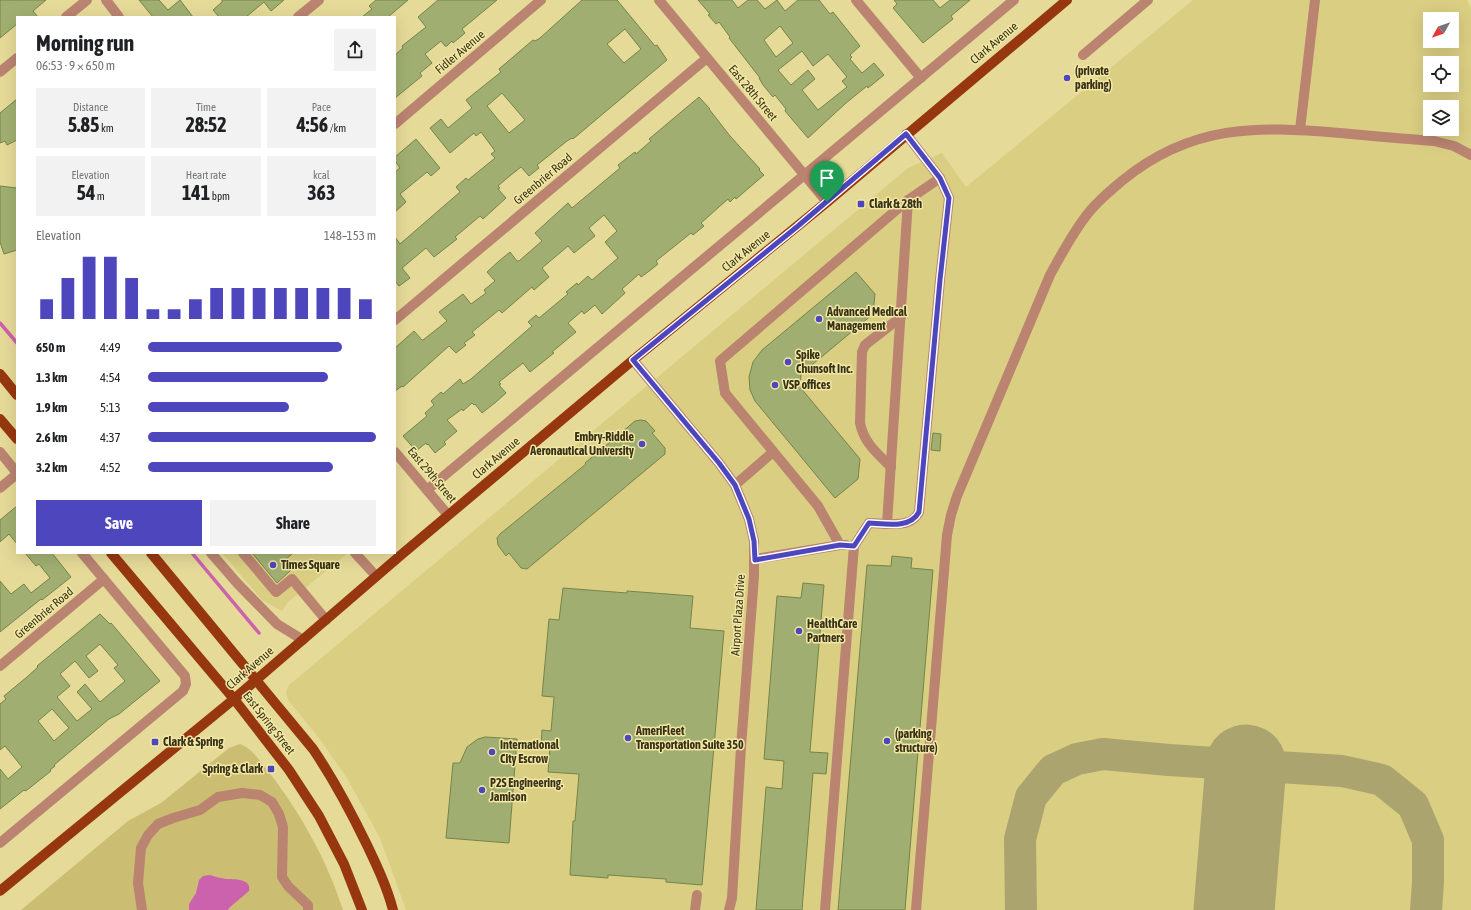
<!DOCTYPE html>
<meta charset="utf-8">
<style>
:root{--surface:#fff;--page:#f2f2f2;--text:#202124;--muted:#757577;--accent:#4e46bd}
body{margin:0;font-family:"Asap Condensed",sans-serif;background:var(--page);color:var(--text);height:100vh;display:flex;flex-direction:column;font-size:15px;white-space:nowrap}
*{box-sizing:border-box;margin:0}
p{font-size:13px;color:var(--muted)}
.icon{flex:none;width:22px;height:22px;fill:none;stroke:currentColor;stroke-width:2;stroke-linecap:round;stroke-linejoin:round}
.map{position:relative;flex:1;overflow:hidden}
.sheet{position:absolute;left:16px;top:16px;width:380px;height:538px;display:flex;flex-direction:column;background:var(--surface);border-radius:0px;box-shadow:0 4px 16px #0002}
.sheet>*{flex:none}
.needle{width:26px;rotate:230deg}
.fabs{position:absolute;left:1423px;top:12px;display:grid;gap:8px}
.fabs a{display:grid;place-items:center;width:36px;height:36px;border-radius:0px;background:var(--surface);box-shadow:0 4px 16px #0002;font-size:20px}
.pin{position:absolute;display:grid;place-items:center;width:34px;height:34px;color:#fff;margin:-41px -17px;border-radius:50% 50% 50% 0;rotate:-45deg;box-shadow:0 0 4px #0007}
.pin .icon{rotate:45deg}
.round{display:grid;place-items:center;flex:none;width:42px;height:42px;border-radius:0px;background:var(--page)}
.summary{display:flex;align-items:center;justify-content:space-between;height:68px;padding:0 20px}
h1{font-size:22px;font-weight:700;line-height:30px}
.metrics{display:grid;grid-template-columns:repeat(3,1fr);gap:6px;height:68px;padding:4px 20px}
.metrics div{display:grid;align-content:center;border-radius:0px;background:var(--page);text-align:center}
.metrics b{font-size:20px;font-weight:700}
.metrics small{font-size:11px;font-weight:400}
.metrics p{font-size:11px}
.chart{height:112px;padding:8px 20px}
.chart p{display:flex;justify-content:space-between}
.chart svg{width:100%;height:72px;margin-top:4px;stroke:var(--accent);stroke-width:6}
.action{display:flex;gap:8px;margin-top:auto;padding:8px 20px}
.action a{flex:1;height:46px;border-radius:0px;background:var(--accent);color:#fff;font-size:16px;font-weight:700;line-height:46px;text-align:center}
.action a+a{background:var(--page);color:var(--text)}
ul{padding:0 20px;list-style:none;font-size:13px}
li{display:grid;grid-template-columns:64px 48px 1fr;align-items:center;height:30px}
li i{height:10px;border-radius:5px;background:var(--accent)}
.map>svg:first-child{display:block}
.built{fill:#dace83;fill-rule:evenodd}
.green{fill:#cbbe72}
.water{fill:#cc62ad}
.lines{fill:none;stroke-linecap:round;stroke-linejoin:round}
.stream{stroke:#cc62ad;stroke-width:3.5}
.taxiway{stroke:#aca46e;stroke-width:32}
.runway{stroke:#aca46e;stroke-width:81}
.building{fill:#a0af71;stroke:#768447;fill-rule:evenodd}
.minor{stroke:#ba8471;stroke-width:10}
.major{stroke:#973710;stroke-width:10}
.route-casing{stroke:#fff;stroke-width:8}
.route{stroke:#4e46bd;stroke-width:5}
.poi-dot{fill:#4e46bd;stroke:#f2e7a4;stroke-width:1.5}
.labels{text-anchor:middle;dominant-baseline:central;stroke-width:3;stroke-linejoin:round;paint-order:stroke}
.street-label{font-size:12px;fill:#373217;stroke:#f2e7a4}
.poi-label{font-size:12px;font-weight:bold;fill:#373217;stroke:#f2e7a4;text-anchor:start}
</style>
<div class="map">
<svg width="1471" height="910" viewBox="0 0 1471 910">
<rect width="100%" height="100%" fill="#e5da98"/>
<g class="built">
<path d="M1193,0H1467L1471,9V910H406L380,838L347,778L319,738L288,700L286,692L289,685L908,168L942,153L966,187ZM1430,19H1452V41H1430ZM1430,63H1452V85H1430ZM1430,107H1452V129H1430Z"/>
<path d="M222,553H348L288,602L282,611L262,600Z"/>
</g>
<path class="green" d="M240,744C253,749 259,760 268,771C300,812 327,860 343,910H21L128,821L161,803L229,748Z"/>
<path class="water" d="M210,875C215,877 221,878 226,879C235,879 252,879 249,891L229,908L228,910H189V904L196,893L199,880L203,876Z"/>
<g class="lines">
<g class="stream">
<path d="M0,323L17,343"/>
<path d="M192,553L259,633"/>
</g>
<path class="taxiway" d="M1021,910L1020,839L1031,797L1053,770L1077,759L1103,754L1169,760L1342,771L1382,780L1413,805L1428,840V882L1426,910"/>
<path class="runway" d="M1234,910L1246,765"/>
</g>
<g class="building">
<path d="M0,0H46L33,11L38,17H17V24L0,38Z"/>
<path d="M139,0H159L168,10L180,0L193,17H153Z"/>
<path d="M222,0H284L271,11L264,2L246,17H219L213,10L222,2Z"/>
<path d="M376,0H408L388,17H362L372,9L369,6Z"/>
<path d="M438,0H497L462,29L465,33L453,43L452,41L447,46H445L441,41L425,54L432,63L420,73L422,76L395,98V55L403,48L402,46L426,27L418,17Z"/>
<path d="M582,0H617L655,46L657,45L667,60L573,139L572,138L567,141L537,165L539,168L529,176L521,167L506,179L498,186L500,188L498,189L506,198L483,219L480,216L455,237L457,239L434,257L426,248L402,268L410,278L399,286L395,281V237L400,244L460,192L456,187L466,178L468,180L495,158L491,154L495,151L481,132L476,136L474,133L450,153L430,128L441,119L448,128L472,108L466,100L501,72L499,69L533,40L535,41L540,38ZM625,29L641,49L624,63L607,44ZM502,93L525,120L509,133L487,106Z"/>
<path d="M698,0H732L738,8L748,0H757L765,9L777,0L785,11L798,0H819L830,14L833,12L860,46L850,55L852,57L850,59L862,73L874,63L884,75L868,88L867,86L846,103L808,138L785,111L786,109L775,95L773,97L763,85L759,78H760L729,38L730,37L719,22L716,24L708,15L710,14ZM780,26L793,43L776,57L764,40ZM802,51L813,66L828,54L847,77L842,81L847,87L818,110L802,90L815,79L808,70L791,85L778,70Z"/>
<path d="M894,0H933L940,8L950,0H970L951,16L953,19L923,43L893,8L897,4Z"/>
<path d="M699,97L710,109H709L730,136L760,169L759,170L764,175L736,199L735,197L730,202L728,199L701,223L704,226L693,235L691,233L656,261L658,264L648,272L641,277L639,274L622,289L625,293L602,314L595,305L584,314L582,311L568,323L576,332L552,352L554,353L530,372L523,363L499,382L501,384L499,385L506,393L496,402L482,413L475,404L474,405L472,403L463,411L462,409L447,420L457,431L444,442L446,444L435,453L428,444L427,445L426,443L416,451L403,436L427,416L425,413L434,405L431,401L441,392L443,394L460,379L463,384L471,379L532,326L528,322L536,315L539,318L568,294L566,292L577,283L578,285L588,276L592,280L618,258L605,242L617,231L604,215L589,228L595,236L574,253L568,246L542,268L549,277L534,290L532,287L502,313L499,310L472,332L475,335L464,343L466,345L456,353L449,346L403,387L402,386L395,391V348L414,331L422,340H423L447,321L439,312L463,294L471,304L486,293L484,290L495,281L487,272L499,261L510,252L517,261H519L542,241L535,233L568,203L572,208L620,168L618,165L635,152L636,154L651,141L649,139Z"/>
<path d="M17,99V140L7,145L5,141L0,143V113Z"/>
<path d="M416,139L440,168L431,176L427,172L400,194L406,202L395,212V172L400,168L395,161V157Z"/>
<path d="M0,186L17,188V250L4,254L0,242Z"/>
<path d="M856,272L875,294L873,314L801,374L800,387L860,459L858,479L835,498L755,401L750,390L749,377L753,362L762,350Z"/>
<path d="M641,420L646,421L655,431L652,433L665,448V454L527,569L521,568L509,553L506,556L498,545L497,538L500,534L586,464L585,463L635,421Z"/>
<path d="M933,433L941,434L940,451L931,450Z"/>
<path d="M17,506V544L9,534L0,542V520Z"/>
<path d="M25,553H52L71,577L42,600L41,599L0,632V581L11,594L24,584L31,593L50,578L39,564L36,566Z"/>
<path d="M252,553H293L284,561L291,570L277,583Z"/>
<path d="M892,556L912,558L911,568L933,570L905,910H838L867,565L891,566Z"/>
<path d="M803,583L824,585L810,752L828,753L826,774L813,773L802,910H756L766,787L782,789L784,761L764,759L777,596L801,598Z"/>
<path d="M563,588L627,593V591L693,596L690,628L724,631L702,885L666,882V879L608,875V878L570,875L573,821H575L579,774L548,772L550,747L541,746L542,730L551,731L554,697L542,696L549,619L559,620Z"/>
<path d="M100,614L110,624L111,623L160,681L119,714L109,719L54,765L55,766L50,770L51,771L27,790L25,791L24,790L0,809V769L8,779L22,767L5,746L0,750V704L6,699L4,696L27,677L38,667L37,666ZM100,644L118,665L114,668L125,681L100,702L85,684L77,692L92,709L77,721L57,697L70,686L60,674L75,661L89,678L98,671L86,656ZM52,709L69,728L54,741L38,721Z"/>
<path d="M485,737L517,739L509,843L446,838L453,763H460L467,747L478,739Z"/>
</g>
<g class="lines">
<g class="minor">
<path d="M106,0L119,17"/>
<path d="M659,0L827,202"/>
<path d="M856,0L921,78"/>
<path d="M66,17L87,0"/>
<path d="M298,17L319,0"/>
<path d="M1083,55L1148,0"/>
<path d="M0,72L17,58"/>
<path d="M395,124L541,0"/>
<path d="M1300,130L1315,0"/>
<path d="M395,320L707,58"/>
<path d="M633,360L719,463L735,485L749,519L754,541V576L741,747L732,898L729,910"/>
<path d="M0,452L17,473"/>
<path d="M395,452L448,515"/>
<path d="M891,467C877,453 864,443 860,423L862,352L865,345L901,317"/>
<path d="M735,485L773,452"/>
<path d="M0,488L17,474"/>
<path d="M427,490L1014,0"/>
<path d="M887,524C901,524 912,525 919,512L940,280L949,198L940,178"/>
<path d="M840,545L818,506L725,393L720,361L908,200"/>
<path d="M211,553L237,583L277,624L303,640"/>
<path d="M243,553L276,592L292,579L326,620"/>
<path d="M355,553L376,576"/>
<path d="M755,559L840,545H846"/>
<path d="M0,666L104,579"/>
<path d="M0,843L183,691L186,684L185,676L82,553"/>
<path d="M142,910L138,883L141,848L148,835L158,824L173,818L200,810L218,797L242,793L260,795L272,802L279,814L283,827L282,877L288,886L308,905V910"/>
<path d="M695,910L697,895"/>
<path d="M825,910L854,546L869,523L887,524L908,200L940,178L906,134"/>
<path d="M916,910L947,535L951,515L957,496L1050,275C1061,255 1072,234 1086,216C1096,202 1110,191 1123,180C1192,124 1257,126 1340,133C1372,136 1403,139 1434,141L1454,146L1471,155"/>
</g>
<g class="major">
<path d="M0,374L17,395"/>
<path d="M0,419L17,439"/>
<path d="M111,553L234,699L289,770L319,816L344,864L362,910"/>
<path d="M151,553L313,749C334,780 351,812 367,845C377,866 387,887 393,910"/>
<path d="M0,891L234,699L401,555L633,360L827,202L1067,0"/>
</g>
</g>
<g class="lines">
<g class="route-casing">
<path id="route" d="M906,134L940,178L949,198L940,280L919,512C910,529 886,524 869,523L854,546L840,545L755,560L754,541L749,519L735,485L719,463L633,360L798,226Z"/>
</g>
<use href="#route" class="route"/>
</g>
<g class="poi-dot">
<circle cx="1067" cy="78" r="4"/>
<rect x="857" y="200" width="8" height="8" rx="2"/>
<circle cx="819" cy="319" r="4"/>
<circle cx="788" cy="362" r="4"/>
<circle cx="775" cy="385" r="4"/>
<circle cx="642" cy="444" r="4"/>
<circle cx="273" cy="565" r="4"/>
<circle cx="799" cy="631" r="4"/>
<circle cx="628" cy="738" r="4"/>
<circle cx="887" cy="741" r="4"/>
<rect x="151" y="738" width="8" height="8" rx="2"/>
<circle cx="492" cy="752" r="4"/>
<rect x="267" y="765" width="8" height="8" rx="2"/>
<circle cx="482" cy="790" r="4"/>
</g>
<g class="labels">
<g class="street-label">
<text transform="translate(994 43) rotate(-40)">Clark Avenue</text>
<text transform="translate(460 52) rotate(-40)">Fidler Avenue</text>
<text transform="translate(753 93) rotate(50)">East 28th Street</text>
<text transform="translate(543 179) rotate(-40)">Greenbrier Road</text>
<text transform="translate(746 251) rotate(-39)">Clark Avenue</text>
<text transform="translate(496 458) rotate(-40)">Clark Avenue</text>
<text transform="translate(432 475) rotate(50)">East 29th Street</text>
<text transform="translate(44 613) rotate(-40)">Greenbrier Road</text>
<text transform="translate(738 615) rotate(-86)">Airport Plaza Drive</text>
<text transform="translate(250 668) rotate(-41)">Clark Avenue</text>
<text transform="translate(269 723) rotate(52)">East Spring Street</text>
</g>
<g class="poi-label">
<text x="1075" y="71">(private<tspan x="1075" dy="14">parking)</tspan></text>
<text x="869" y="204">Clark &amp; 28th</text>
<text x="827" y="312">Advanced Medical<tspan x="827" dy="14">Management</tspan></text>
<text x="796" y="355">Spike<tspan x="796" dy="14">Chunsoft Inc.</tspan></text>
<text x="783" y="385">VSP offices</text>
<text x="634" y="437" text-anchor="end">Embry-Riddle<tspan x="634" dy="14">Aeronautical University</tspan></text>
<text x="281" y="565">Times Square</text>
<text x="807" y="624">HealthCare<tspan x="807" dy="14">Partners</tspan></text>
<text x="636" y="731">AmeriFleet<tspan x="636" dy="14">Transportation Suite 350</tspan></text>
<text x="895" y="734">(parking<tspan x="895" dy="14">structure)</tspan></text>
<text x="163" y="742">Clark &amp; Spring</text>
<text x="500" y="745">International<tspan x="500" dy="14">City Escrow</tspan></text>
<text x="263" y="769" text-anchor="end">Spring &amp; Clark</text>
<text x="490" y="783">P2S Engineering.<tspan x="490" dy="14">Jamison</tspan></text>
</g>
</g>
</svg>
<div class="fabs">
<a><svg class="needle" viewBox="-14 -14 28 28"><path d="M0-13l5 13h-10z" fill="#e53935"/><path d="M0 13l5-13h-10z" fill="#757577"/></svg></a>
<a><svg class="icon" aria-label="locate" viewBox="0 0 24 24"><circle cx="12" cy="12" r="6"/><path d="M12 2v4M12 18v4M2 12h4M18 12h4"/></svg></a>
<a><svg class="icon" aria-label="layers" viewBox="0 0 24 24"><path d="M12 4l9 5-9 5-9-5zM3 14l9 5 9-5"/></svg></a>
</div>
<div class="pin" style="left:827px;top:202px;background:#1e9e55"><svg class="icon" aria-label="arrive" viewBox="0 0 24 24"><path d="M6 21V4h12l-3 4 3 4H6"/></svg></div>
<section class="sheet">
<div class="summary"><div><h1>Morning run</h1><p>06:53 · 9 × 650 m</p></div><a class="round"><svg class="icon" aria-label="share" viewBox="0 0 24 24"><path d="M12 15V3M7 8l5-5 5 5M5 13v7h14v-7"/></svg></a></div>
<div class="metrics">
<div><p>Distance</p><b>5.85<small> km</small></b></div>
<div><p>Time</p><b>28:52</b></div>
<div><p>Pace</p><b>4:56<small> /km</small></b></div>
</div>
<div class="metrics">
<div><p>Elevation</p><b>54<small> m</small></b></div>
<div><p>Heart rate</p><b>141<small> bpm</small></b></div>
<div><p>kcal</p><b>363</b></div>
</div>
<div class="chart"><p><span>Elevation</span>148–153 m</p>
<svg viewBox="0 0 160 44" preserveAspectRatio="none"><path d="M5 44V32M15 44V19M25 44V6M35 44V6M45 44V19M55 44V38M65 44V38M75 44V32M85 44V25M95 44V25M105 44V25M115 44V25M125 44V25M135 44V25M145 44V25M155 44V32"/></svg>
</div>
<ul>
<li><b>650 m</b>4:49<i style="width:85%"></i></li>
<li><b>1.3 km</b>4:54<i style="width:79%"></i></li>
<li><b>1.9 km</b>5:13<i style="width:62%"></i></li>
<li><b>2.6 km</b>4:37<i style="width:100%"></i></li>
<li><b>3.2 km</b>4:52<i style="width:81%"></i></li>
</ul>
<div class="action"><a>Save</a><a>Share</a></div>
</section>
</div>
